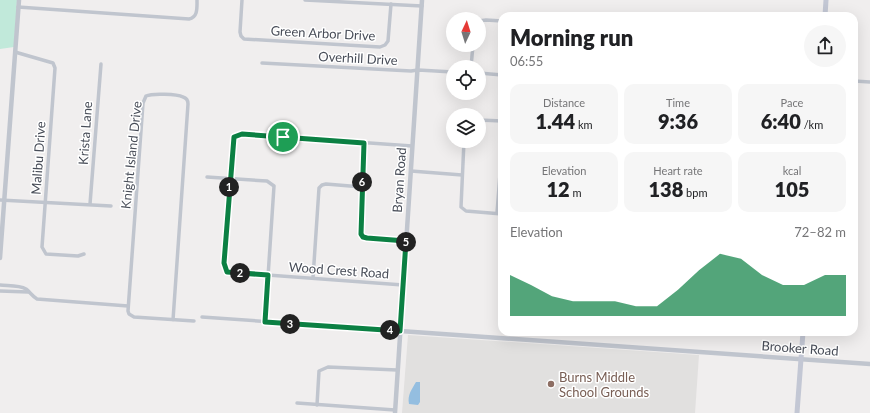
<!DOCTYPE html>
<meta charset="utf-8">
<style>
:root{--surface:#fff;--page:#f6f6f6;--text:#202124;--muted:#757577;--accent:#0b8043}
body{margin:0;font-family:Lato,sans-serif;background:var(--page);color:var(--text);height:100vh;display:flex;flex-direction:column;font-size:15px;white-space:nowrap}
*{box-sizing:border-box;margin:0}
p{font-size:13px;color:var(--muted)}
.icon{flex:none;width:22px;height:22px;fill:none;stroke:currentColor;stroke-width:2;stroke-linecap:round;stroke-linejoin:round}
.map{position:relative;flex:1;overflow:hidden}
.drawer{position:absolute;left:498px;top:12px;width:360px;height:324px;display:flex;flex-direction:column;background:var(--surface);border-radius:12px;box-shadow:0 4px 16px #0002}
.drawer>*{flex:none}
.needle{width:26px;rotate:4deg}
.tools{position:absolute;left:446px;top:12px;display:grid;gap:8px}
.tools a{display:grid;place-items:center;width:40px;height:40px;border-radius:50%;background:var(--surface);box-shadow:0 4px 16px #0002;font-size:20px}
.pin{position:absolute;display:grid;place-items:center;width:34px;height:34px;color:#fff;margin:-17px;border:2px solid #fff;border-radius:50%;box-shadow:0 1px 4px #0007}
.km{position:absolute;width:20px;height:20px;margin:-10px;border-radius:50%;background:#222;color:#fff;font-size:11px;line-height:20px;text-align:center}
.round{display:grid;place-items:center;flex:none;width:42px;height:42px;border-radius:21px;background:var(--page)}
.headline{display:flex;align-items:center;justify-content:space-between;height:68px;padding:0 12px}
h1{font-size:22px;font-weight:800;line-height:30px}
.stats{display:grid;grid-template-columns:repeat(3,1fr);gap:6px;height:68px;padding:4px 12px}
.stats div{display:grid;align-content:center;border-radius:10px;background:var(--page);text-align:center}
.stats b{font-size:20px;font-weight:800}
.stats small{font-size:11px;font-weight:400}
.stats p{font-size:11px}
.chart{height:112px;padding:8px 12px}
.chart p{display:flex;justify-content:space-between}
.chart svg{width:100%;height:72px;margin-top:4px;fill:var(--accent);opacity:.7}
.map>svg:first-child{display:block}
.education{fill:#e1e0df}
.green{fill:#c1e9da}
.water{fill:#94bee0}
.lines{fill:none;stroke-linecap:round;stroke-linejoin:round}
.minor{stroke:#c0c5ce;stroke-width:3.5}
.tertiary{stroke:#c0c5ce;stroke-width:4.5}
.secondary{stroke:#c3c7d4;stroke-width:5}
.route-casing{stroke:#fff;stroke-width:8}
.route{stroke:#0b8043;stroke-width:5}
.education-dot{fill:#8d6e63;stroke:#fff;stroke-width:1.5}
.labels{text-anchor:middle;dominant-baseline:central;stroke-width:3;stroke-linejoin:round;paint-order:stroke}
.street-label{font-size:13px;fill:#484d58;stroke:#fff}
.education-label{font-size:13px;fill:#785e54;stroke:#fff;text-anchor:start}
</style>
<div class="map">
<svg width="870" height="413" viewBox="0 0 870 413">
<rect width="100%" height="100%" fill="#f0eeee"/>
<path class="education" d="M408,335L699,355L695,413H402Z"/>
<path class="green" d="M0,0H17L14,47L0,49Z"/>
<path class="water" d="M416,382H420V402L418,405L409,404C407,395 412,389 416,382Z"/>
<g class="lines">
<g class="minor">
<path d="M242,0L240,32L241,36L244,39L380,47L385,45L388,41L391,4"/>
<path d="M305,0L422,6"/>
<path d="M18,7L189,19C198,17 197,8 197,0"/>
<path d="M479,21L486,20L502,21"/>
<path d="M15,52L53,63L55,68L42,247L46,254L78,256L84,254"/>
<path d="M262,63L411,71L418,70L453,72"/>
<path d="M471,67L473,45"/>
<path d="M479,73L502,75"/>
<path d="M854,81L870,82"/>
<path d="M479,120L502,121"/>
<path d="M464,141L461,207L466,211L502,214"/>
<path d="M365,143L361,234L363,237L367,238L406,241"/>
<path d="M411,171L462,175"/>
<path d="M207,177L267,181L274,186L265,322"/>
<path d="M0,200L111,206"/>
<path d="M90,204L101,64"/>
<path d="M497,213L502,148"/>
<path d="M313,278L319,188L322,185L326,184L362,187"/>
<path d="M0,285C7,286 19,285 26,289C30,292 32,296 37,299L128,306"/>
<path d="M403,285L227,272L224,263L234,137L242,134L412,146"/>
<path d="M0,291L28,292"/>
<path d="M202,317L400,331"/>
<path d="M173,320L188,104C188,101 187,98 183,97C177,94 152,93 146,96L143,103L128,311L129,314L134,317L194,321"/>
<path d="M297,403L395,410"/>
<path d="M317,405L319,371L328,367L397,370"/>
</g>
<g class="tertiary">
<path d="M0,258L19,0"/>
<path d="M400,331L870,364"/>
<path d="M395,413L422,0"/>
</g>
<g class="secondary">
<path d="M825,16L826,0"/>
<path d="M797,413L803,332"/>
</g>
</g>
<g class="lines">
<g class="route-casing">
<path id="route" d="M242,134L364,143L361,234L363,237L367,238L406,241L400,331L265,322L268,275L227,272L224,263L234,137Z"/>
</g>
<use href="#route" class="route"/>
</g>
<circle class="education-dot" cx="551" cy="384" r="4"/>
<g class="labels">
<g class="street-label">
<text transform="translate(323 33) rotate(3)">Green Arbor Drive</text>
<text transform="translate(358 58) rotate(3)">Overhill Drive</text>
<text transform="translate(85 133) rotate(-86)">Krista Lane</text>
<text transform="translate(131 155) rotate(-84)">Knight Island Drive</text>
<text transform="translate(38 158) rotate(-86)">Malibu Drive</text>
<text transform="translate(399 180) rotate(-86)">Bryan Road</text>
<text transform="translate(339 270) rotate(4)">Wood Crest Road</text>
<text transform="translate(800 348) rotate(4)">Brooker Road</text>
</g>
<g class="education-label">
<text x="559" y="377">Burns Middle<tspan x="559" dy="15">School Grounds</tspan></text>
</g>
</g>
</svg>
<div class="tools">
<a><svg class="needle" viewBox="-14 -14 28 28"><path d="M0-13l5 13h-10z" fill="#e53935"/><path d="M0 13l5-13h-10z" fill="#757577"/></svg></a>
<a><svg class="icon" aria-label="locate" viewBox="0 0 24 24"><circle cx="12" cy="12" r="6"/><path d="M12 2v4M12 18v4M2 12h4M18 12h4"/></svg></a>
<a><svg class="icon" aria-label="layers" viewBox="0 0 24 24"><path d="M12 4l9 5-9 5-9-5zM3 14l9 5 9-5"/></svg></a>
</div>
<div class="pin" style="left:283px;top:137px;background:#1e9e55"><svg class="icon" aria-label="arrive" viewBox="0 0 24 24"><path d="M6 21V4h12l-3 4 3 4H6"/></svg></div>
<b class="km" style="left:229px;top:187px">1</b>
<b class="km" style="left:240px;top:273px">2</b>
<b class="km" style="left:290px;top:324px">3</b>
<b class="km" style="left:390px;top:330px">4</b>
<b class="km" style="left:406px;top:242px">5</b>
<b class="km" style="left:362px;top:182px">6</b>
<section class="drawer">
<div class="headline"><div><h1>Morning run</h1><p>06:55</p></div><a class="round"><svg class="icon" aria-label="share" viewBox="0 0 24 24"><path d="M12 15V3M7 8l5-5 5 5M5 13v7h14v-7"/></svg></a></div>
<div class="stats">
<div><p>Distance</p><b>1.44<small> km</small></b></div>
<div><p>Time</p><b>9:36</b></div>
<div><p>Pace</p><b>6:40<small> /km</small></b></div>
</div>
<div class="stats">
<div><p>Elevation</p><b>12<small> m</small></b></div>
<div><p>Heart rate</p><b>138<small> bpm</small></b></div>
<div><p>kcal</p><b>105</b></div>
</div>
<div class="chart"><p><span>Elevation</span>72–82 m</p>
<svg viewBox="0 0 160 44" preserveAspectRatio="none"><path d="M0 44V19L10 25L20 32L30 35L40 35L50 35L60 38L70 38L80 28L90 16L100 6L110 9L120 19L130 25L140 25L150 19L160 19V44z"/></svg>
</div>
</section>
</div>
